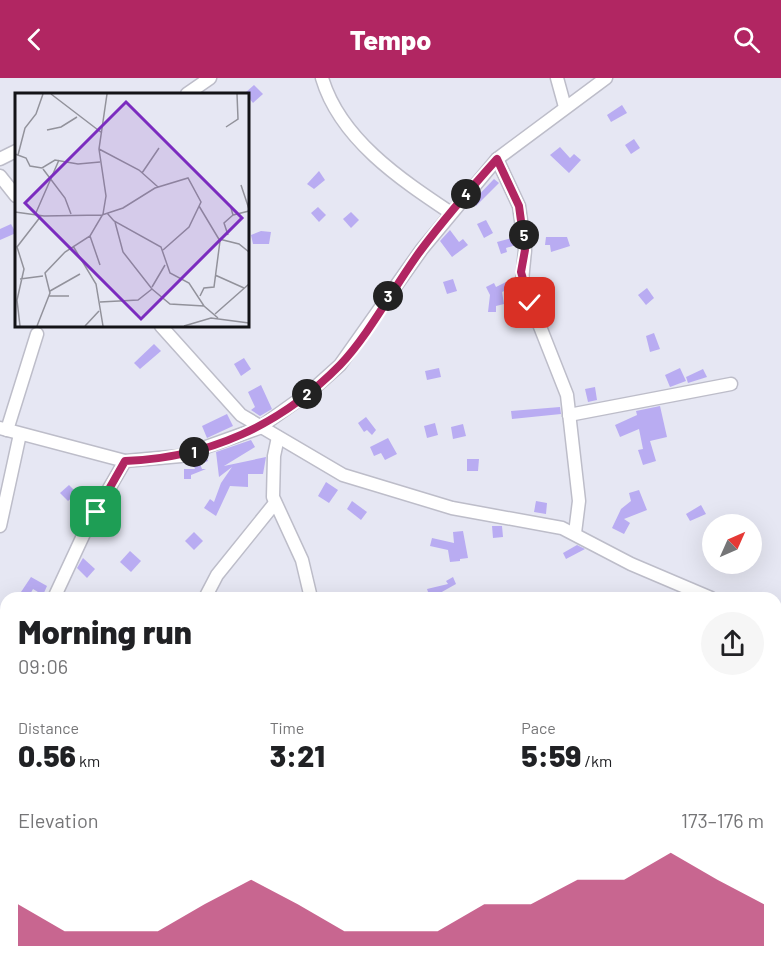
<!DOCTYPE html>
<meta charset="utf-8">
<style>
:root{--surface:#fff;--page:#f6f6f6;--text:#202124;--muted:#757577;--accent:#b12662}
body{margin:0;font-family:Barlow,sans-serif;background:var(--page);color:var(--text);height:100vh;display:flex;flex-direction:column;font-size:22px;white-space:nowrap}
*{box-sizing:border-box;margin:0}
p{font-size:20px;color:var(--muted)}
.icon{flex:none;width:33px;height:33px;fill:none;stroke:currentColor;stroke-width:2;stroke-linecap:round;stroke-linejoin:round}
.map{position:relative;flex:1;overflow:hidden}
.side{position:absolute;left:0px;top:514px;width:782px;height:386px;display:flex;flex-direction:column;background:var(--surface);border-radius:18px 18px 0 0;box-shadow:0 6px 24px #0002}
.side>*{flex:none}
.needle{width:39px;rotate:45deg}
.buttons{position:absolute;left:702px;top:436px;display:grid;gap:12px}
.buttons a{display:grid;place-items:center;width:60px;height:60px;border-radius:50%;background:var(--surface);box-shadow:0 6px 24px #0002;font-size:30px}
.pin{position:absolute;display:grid;place-items:center;width:51px;height:51px;color:#fff;margin:-26px;border-radius:12px;box-shadow:0 3px 9px #0006}
.km{position:absolute;width:30px;height:30px;margin:-15px;border-radius:50%;background:#222;color:#fff;font-size:16px;line-height:30px;text-align:center}
.round{display:grid;place-items:center;flex:none;width:63px;height:63px;border-radius:32px;background:var(--page)}
.summary{display:flex;align-items:center;justify-content:space-between;height:102px;padding:0 18px}
h1{font-size:33px;font-weight:800;line-height:45px}
.figures{display:grid;grid-template-columns:repeat(3,1fr);gap:9px;height:102px;padding:6px 18px}
.figures div{display:grid;align-content:center}
.figures b{font-size:30px;font-weight:800}
.figures small{font-size:16px;font-weight:400}
.figures p{font-size:16px}
.chart{height:168px;padding:12px 18px}
.chart p{display:flex;justify-content:space-between}
.chart svg{width:100%;height:108px;margin-top:6px;fill:var(--accent);opacity:.7}
header{display:flex;justify-content:space-between;align-items:center;height:78px;padding:0 18px;background:var(--accent);color:#fff;font-size:27px;font-weight:800}
.map>svg:first-child{display:block}
.building{fill:#b9acf2}
.lines{fill:none;stroke-linecap:round;stroke-linejoin:round}
.minor-casing{stroke:#bdbdc9;stroke-width:15}
.minor{stroke:#fff;stroke-width:12}
.route-casing{stroke:#fff;stroke-width:12}
.route{stroke:#b12662;stroke-width:8}
.inset-road{fill:none;stroke:#92929b;stroke-width:1.5}
.view{fill:#7b2cbf;fill-opacity:0.15;stroke:#7b2cbf;stroke-width:3}
.inset-edge{fill:none;stroke:#131317;stroke-width:3}
</style>
<header><svg class="icon" aria-label="back" viewBox="0 0 24 24"><path d="M15 5l-7 7 7 7"/></svg>Tempo<svg class="icon" aria-label="search" viewBox="0 0 24 24"><circle cx="10" cy="10" r="6"/><path d="M15 15l6 6"/></svg></header>
<div class="map">
<svg width="781" height="899" viewBox="0 0 781 899">
<rect width="100%" height="100%" fill="#e6e7f3"/>
<g class="building">
<path d="M254,7L263,16L253,25L245,15Z"/>
<path d="M622,27L627,35L611,44L607,37Z"/>
<path d="M634,61L640,70L631,76L625,67Z"/>
<path d="M560,69L570,80L574,76L581,82L569,95L550,77Z"/>
<path d="M319,93L325,102L314,111L307,106Z"/>
<path d="M494,101L499,105L476,128L472,124Z"/>
<path d="M318,129L326,137L319,144L311,135Z"/>
<path d="M351,134L359,142L351,150L343,141Z"/>
<path d="M486,142L493,155L484,160L477,146Z"/>
<path d="M11,146L16,155L0,162V151Z"/>
<path d="M450,152L459,164L463,161L468,167L452,179L440,163Z"/>
<path d="M261,153L271,154L269,166H253L251,157Z"/>
<path d="M515,159L516,167L506,170L507,174L501,176L497,164Z"/>
<path d="M546,159H567L570,168L551,174L550,167H545Z"/>
<path d="M514,200L515,208L502,214L504,226L496,228V234H488L490,217L486,209L494,205L496,209Z"/>
<path d="M453,201L457,213L447,216L443,204Z"/>
<path d="M647,210L654,220L646,227L638,217Z"/>
<path d="M654,255L660,271L650,274L646,258Z"/>
<path d="M154,266L161,273L140,291L134,285Z"/>
<path d="M244,280L251,291L241,298L234,286Z"/>
<path d="M439,290L441,299L427,302L425,293Z"/>
<path d="M680,290L686,303L670,309L665,297Z"/>
<path d="M703,291L707,299L688,305L686,299Z"/>
<path d="M261,307L272,331L260,338L251,332L255,329L248,314Z"/>
<path d="M595,309L597,322L588,324L585,311Z"/>
<path d="M660,328L667,359L650,363L656,383L643,387L638,372L643,371L639,351L620,359L615,347L637,337L636,333Z"/>
<path d="M560,329L561,336L512,341L511,333Z"/>
<path d="M227,336L233,348L207,360L202,348Z"/>
<path d="M366,339L376,352L372,357L367,352L364,354L358,345Z"/>
<path d="M435,345L438,357L427,360L424,348Z"/>
<path d="M463,346L466,358L453,361L451,349Z"/>
<path d="M388,360L397,376L385,382L381,375L374,378L370,369Z"/>
<path d="M251,362L255,369L224,388L266,379L263,396H248V409L230,408L216,438L204,430L210,421L214,424L221,405L232,389L219,399L216,374Z"/>
<path d="M206,378L208,383L200,386L202,391H206L191,397V401H184V391H195L192,383Z"/>
<path d="M467,381H479L478,393H467Z"/>
<path d="M326,404L338,412L329,425L318,418Z"/>
<path d="M69,407L77,415L68,423L60,415Z"/>
<path d="M639,412L647,432L624,441L630,445L624,456L612,450L621,431L631,423L629,415Z"/>
<path d="M352,423L367,434L361,442L347,431Z"/>
<path d="M536,423L547,425L546,436L534,434Z"/>
<path d="M701,427L706,436L690,443L686,436Z"/>
<path d="M492,448H502L503,459L493,460Z"/>
<path d="M463,453L468,480L460,481V483L450,484L448,472L430,468L432,460L454,465L453,454Z"/>
<path d="M194,454L203,463L194,472L185,463Z"/>
<path d="M577,467L585,471L566,481L563,475Z"/>
<path d="M130,473L141,483L131,494L120,484Z"/>
<path d="M83,480L95,491L87,500L77,490Z"/>
<path d="M31,499L47,508L43,517L33,511L28,520H17Z"/>
<path d="M453,499L456,506L440,515L441,518L430,520L427,511L448,506L446,503Z"/>
</g>
<g class="lines">
<g class="minor-casing">
<g id="minor">
<path d="M322,0C340,61 400,101 451,135"/>
<path d="M557,0L565,29"/>
<path d="M187,16L210,0"/>
<path d="M0,81L16,73"/>
<path d="M497,81L519,128L525,172L522,203L567,317L579,423L575,455"/>
<path d="M0,98L16,118"/>
<path d="M161,248L241,337L343,397L452,430L562,450L631,486L711,520"/>
<path d="M569,337L731,306"/>
<path d="M0,350L125,383L181,378L259,350L311,313L340,287L422,171L497,81L606,0"/>
<path d="M7,352L37,256"/>
<path d="M278,359L274,378L273,419L302,482L311,520"/>
<path d="M0,448L20,356"/>
<path d="M54,520L88,447L125,383"/>
<path d="M205,520L217,497L275,425"/>
<path d="M0,767L6,772"/>
<path d="M776,819L777,818"/>
<path d="M776,869L781,873"/>
<path d="M164,894V899"/>
<path d="M308,894L310,899"/>
<path d="M614,894L617,899"/>
<path d="M667,899L670,894"/>
</g>
</g>
<use href="#minor" class="minor"/>
</g>
<g class="lines">
<g class="route-casing">
<path id="route" d="M96,434L125,383C208,380 281,347 340,287C369,257 395,207 421,172C445,140 471,110 497,81L519,128L525,172L521,194L530,225"/>
</g>
<use href="#route" class="route"/>
</g>
<g transform="translate(15 15)">
<rect width="234" height="234" fill="#e6e7f3"/>
<path class="inset-road" d="M36,1L87,40M211,34L223,26L222,1M32,37L46,34L62,24M84,56L124,77L143,94M0,61L11,65L15,73L27,75L40,67L63,71L85,69M3,62L10,35L21,21L28,1M28,76L50,105L56,121M127,80L144,55M226,92L234,116M184,113L205,148L199,194L189,195L185,203M216,115L218,122L234,118M0,119L29,123L87,122L108,115L140,95L173,85L186,109L174,134L148,157M92,120L99,128L146,154L155,180L174,190L189,213L203,225M20,122L44,67M100,129L108,159L137,196L155,211L189,213M213,142L209,130L218,122M75,143L85,172M204,146L224,151L234,159M58,153L81,191L88,233M200,182L229,195M5,186L28,183M137,194L150,172M35,198L65,181M34,203H54M85,209L123,207L137,196M200,221L234,191M5,233L2,207L9,176L2,154L26,123M22,233L35,200L30,180L50,159L75,143L88,121L91,103L84,56L92,1M70,233L84,218M169,233L196,225L234,230"/>
<path class="view" d="M111,9L227,125L126,226L10,110Z"/>
<rect width="234" height="234" class="inset-edge"/>
</g>
</svg>
<div class="buttons">
<a><svg class="needle" viewBox="-14 -14 28 28"><path d="M0-13l5 13h-10z" fill="#e53935"/><path d="M0 13l5-13h-10z" fill="#757577"/></svg></a>
</div>
<div class="pin" style="left:96px;top:434px;background:#1e9e55"><svg class="icon" aria-label="arrive" viewBox="0 0 24 24"><path d="M6 21V4h12l-3 4 3 4H6"/></svg></div>
<div class="pin" style="left:530px;top:225px;background:#d93025"><svg class="icon" aria-label="check" viewBox="0 0 24 24"><path d="M5 12l5 5 9-10"/></svg></div>
<b class="km" style="left:194px;top:374px">1</b>
<b class="km" style="left:307px;top:316px">2</b>
<b class="km" style="left:388px;top:218px">3</b>
<b class="km" style="left:466px;top:116px">4</b>
<b class="km" style="left:524px;top:157px">5</b>
<section class="side">
<div class="summary"><div><h1>Morning run</h1><p>09:06</p></div><a class="round"><svg class="icon" aria-label="share" viewBox="0 0 24 24"><path d="M12 15V3M7 8l5-5 5 5M5 13v7h14v-7"/></svg></a></div>
<div class="figures">
<div><p>Distance</p><b>0.56<small> km</small></b></div>
<div><p>Time</p><b>3:21</b></div>
<div><p>Pace</p><b>5:59<small> /km</small></b></div>
</div>
<div class="chart"><p><span>Elevation</span>173–176 m</p>
<svg viewBox="0 0 160 44" preserveAspectRatio="none"><path d="M0 44V27L10 38L20 38L30 38L40 27L50 17L60 27L70 38L80 38L90 38L100 27L110 27L120 17L130 17L140 6L150 17L160 27V44z"/></svg>
</div>
</section>
</div>
